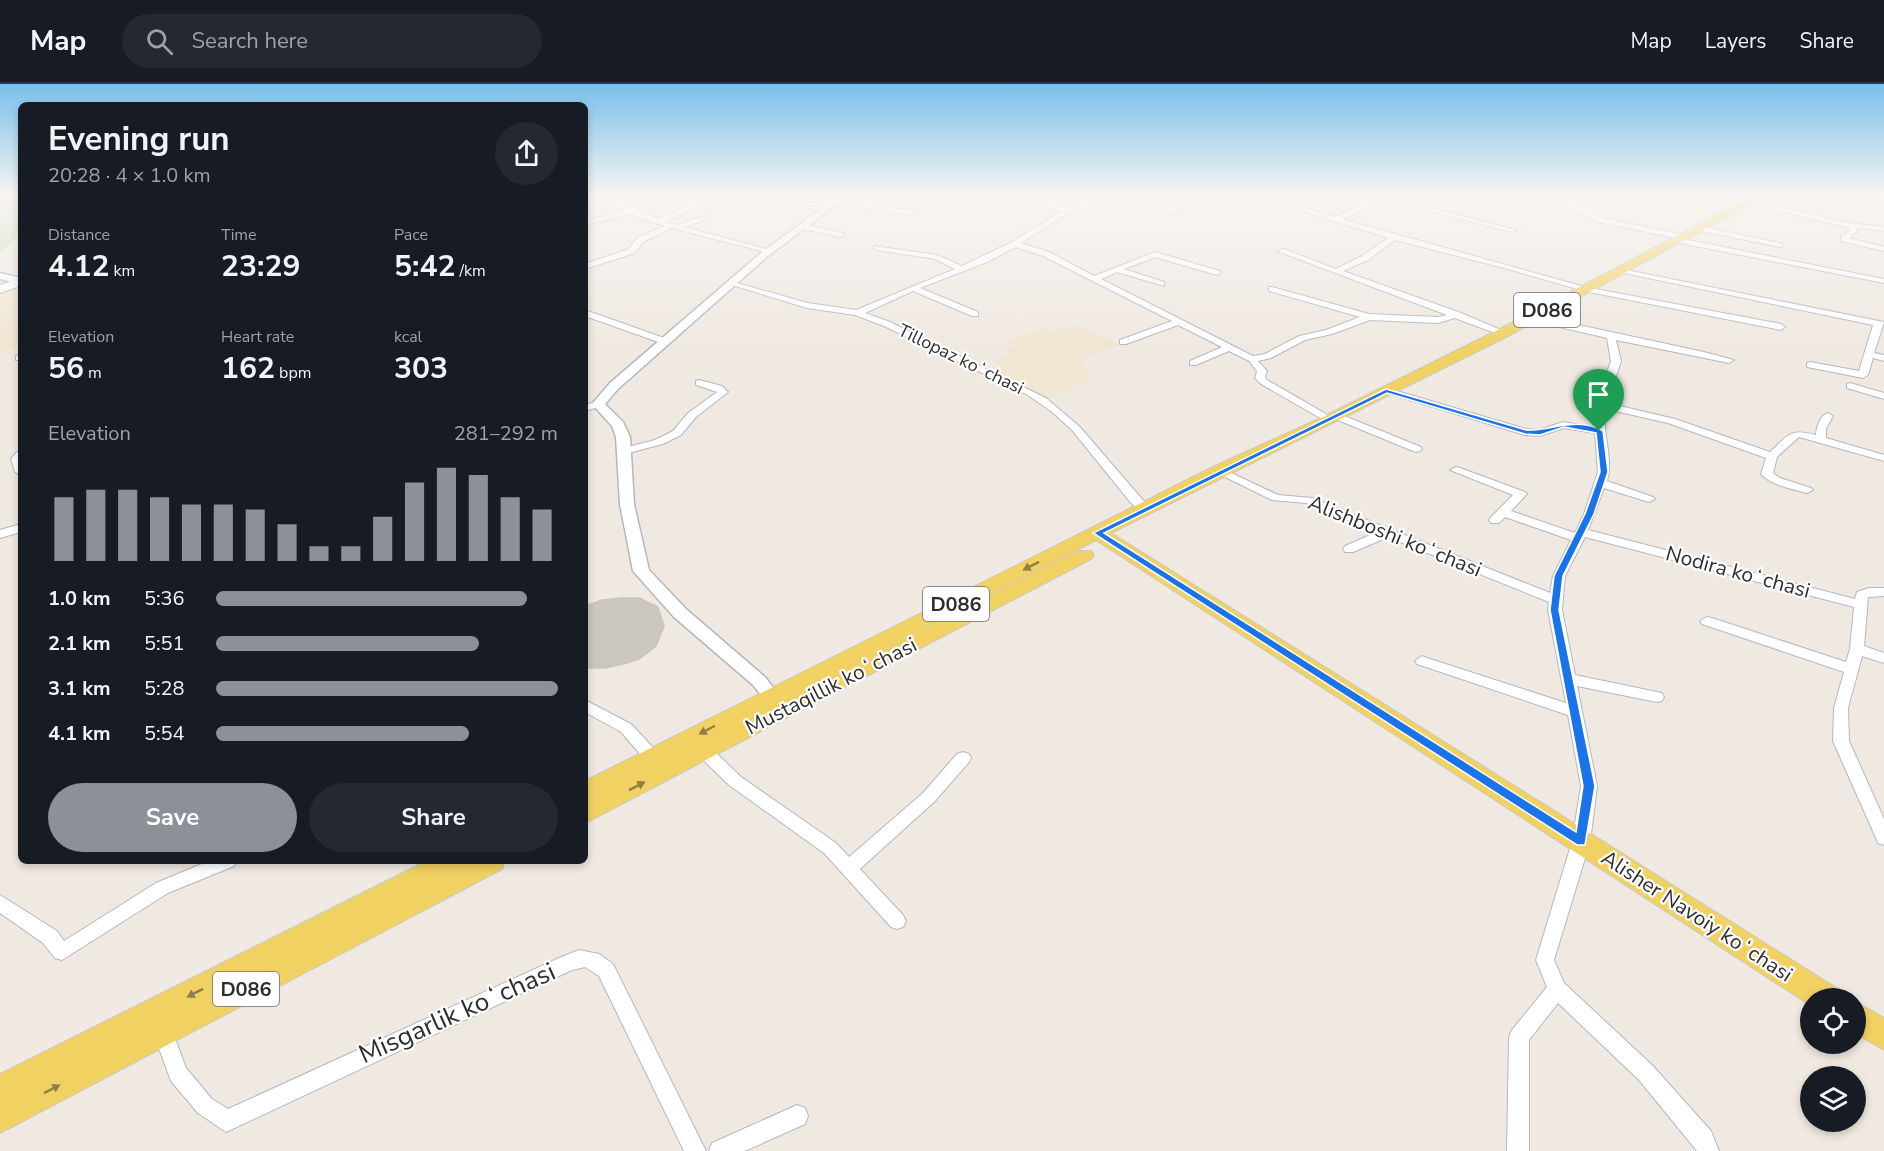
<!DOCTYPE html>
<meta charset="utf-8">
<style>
:root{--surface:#171b24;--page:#242831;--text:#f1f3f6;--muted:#9ea1a6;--line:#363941;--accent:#8c9099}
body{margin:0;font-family:"Nunito Sans",sans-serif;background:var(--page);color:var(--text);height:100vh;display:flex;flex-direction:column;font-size:22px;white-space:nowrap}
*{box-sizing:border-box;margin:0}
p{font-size:20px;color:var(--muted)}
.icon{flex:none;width:33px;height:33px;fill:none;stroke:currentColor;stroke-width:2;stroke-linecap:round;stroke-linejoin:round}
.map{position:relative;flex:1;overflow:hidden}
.drawer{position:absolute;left:18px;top:18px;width:570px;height:762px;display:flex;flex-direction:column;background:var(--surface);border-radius:9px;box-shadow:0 3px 9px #0003}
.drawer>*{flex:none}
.tools{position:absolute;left:1800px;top:904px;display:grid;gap:12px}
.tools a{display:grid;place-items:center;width:66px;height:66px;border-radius:50%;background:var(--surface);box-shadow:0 3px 9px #0003;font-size:30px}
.pin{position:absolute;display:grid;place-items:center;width:51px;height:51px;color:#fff;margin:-62px -26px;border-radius:50% 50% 50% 0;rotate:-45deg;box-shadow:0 0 6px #0007}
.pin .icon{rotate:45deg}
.round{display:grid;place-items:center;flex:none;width:63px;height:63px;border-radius:32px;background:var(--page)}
.headline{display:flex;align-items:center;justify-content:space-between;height:102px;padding:0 30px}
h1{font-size:33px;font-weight:700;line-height:45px}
.figures{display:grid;grid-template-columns:repeat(3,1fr);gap:9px;height:102px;padding:6px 30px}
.figures div{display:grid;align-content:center}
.figures b{font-size:30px;font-weight:700}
.figures small{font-size:16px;font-weight:400}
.figures p{font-size:16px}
.chart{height:168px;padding:12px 30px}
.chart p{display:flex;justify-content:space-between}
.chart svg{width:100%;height:108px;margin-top:6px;stroke:var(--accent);stroke-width:6}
.cta{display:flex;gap:12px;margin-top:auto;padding:12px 30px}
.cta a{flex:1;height:69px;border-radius:36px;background:var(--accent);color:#fff;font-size:24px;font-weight:700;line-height:69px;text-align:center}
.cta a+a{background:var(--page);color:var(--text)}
ul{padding:0 30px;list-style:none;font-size:20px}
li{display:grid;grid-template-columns:96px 72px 1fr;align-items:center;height:45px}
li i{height:15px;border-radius:8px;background:var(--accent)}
header{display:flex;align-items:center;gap:36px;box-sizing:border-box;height:84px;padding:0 30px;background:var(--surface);border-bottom:2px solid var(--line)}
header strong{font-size:28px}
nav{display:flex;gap:33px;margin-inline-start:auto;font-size:21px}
.search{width:420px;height:54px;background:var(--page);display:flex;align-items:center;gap:15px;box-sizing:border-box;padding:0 21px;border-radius:33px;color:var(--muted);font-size:22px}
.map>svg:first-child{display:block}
.education{fill:#f0e6d1}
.cemetery{fill:#c8d9b8}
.building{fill:#cbc7bf;stroke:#cbc5ba;stroke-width:1.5}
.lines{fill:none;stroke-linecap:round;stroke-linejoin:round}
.minor-casing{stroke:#b4b7c1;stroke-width:2}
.tertiary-casing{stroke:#b4b7c1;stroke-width:3}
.secondary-casing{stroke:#b4b7c1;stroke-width:2}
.primary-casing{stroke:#c9c9c9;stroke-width:2}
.minor{fill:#fff;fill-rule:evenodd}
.tertiary{fill:#fff;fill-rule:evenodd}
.secondary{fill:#fff;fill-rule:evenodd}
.primary{fill:#f2d163;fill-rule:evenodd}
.oneway{fill:#908048}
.route{fill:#1a73e8;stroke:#fff;stroke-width:1.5;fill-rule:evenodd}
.labels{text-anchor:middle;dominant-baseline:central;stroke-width:4.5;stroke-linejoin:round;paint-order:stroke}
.far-street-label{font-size:18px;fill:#2e2e2e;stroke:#fff}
.shield{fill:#fff;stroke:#6d6d6d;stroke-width:1.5}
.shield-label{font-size:20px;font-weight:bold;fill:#2e2e2e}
.street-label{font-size:21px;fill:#2e2e2e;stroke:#fff}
.near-street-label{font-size:26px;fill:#2e2e2e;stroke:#fff}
</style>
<header>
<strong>Map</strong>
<div class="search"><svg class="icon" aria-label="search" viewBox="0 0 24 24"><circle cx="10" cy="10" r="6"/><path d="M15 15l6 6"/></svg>Search here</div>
<nav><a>Map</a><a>Layers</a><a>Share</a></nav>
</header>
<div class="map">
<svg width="1884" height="1067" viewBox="0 0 1884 1067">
<rect width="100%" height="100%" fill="#efe9e1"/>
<g class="education">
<path d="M21,203V262L0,270V210Z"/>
<path d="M1074,241L1121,260L1084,274L1080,281L1088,284L1087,290L1094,293L1048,316L988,286L999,281L993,278L1013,270L1006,266L1016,261L1007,257L1046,244L1052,247Z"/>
</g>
<path class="cemetery" d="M0,112L21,118C21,136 21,160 0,166Z"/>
<path class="building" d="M623,514H639L658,523L664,542L656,562L639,575L627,579L605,584H585V522L602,516Z"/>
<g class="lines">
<g class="minor-casing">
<g id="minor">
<path d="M1,111L21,113V117L2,112Z"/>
<path d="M595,111H603L658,135L709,111H717L665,138L677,141L707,131V135L684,143L773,167L769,169L672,144L643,158L635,169L585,185V180L629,165L637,154L664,142L630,130L585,141V137L624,127Z"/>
<path d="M986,111H1000L1068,124L1122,111H1133L1070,128L1021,159L1049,168L1094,192L1155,168L1220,187L1221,189L1217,191L1155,173L1124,185L1164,198V202L1117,188L1101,195L1253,272L1265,270L1299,252L1326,246L1360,233L1269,207V203H1272L1369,230L1438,233L1447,231L1277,167L1284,165L1336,185L1362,172L1388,154L1251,111H1261L1335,133L1385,111H1394L1391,114L1516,146L1512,148L1385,116L1342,135L1585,203L1781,240L1785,243L1781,246L1584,207L1504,184L1395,156L1368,176L1343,187L1461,229L1508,249L1500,251L1455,234L1438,239L1370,236L1332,250L1305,256L1271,274L1258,277L1267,287L1265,293L1267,296L1333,334V338L1329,339L1261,300L1255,294L1257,287L1249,277L1229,267L1196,281H1190V277L1222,263L1178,241L1126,260H1120V256L1172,237L1043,172L1016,163L987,178L920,204L978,228V232H972L913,207L865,229L890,238L1046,314L1079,342L1148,422L1150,425L1144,429L1131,419L1072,346L1051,327L1026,310L884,242L855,231L807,224L729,200L733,198L808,219L856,226L955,185L935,175L877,166L873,164L874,162L937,171L962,182L1012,158L1062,127Z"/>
<path d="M1137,111H1146L1182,127L1175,129Z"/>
<path d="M1175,111H1185L1207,120L1202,121Z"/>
<path d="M1534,111H1544L1589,126L1603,134L1685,151L1683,155L1884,195V199L1674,158L1676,154L1598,138L1583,130Z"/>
<path d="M1686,111H1692L1693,114L1742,124L1738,126L1681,116L1675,124H1671L1677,113Z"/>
<path d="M1881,111H1884V121L1876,117Z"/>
<path d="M795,116L829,121L833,123L829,125L793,119Z"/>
<path d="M836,116L912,127L916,129L912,131L834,119Z"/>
<path d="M1748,116L1849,139L1884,143V147L1856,144L1858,146L1849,154L1884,163V167L1841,157V153L1850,146L1846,143L1746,119Z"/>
<path d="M802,140L843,149L844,151L840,153L799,144L798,142Z"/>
<path d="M1699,142L1780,159L1784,161L1780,163L1696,146L1695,144Z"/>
<path d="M1616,184L1884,238L1874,269L1884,271V277L1873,274L1868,291L1863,294L1807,283V279L1810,278L1859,287L1873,241L1619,188L1615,186Z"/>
<path d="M585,226L667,255L669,257L661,259L585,232Z"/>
<path d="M1532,231L1704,268L1734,276L1729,279L1616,256L1621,277L1607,319L1675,335L1770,368C1789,351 1789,344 1816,351C1816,344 1820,331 1828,329L1833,332L1826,345V354L1884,371V377L1799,353L1777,373L1773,389L1780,394L1811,404L1813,406L1807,409C1792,405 1772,402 1761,390L1766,374L1668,339L1606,325C1601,349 1614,373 1607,397L1653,413L1655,415L1649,418L1604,404L1588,446L1855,515L1857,508L1869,504H1884V512L1868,513L1864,562L1884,569V579L1862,572L1848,624L1849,657L1884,735V761L1878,759L1876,754L1833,657L1834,624L1844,588L1702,540L1700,537L1707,533L1712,534L1846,578L1850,565L1854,523L1585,453L1565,492L1562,526L1575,591L1657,608L1662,609L1664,613L1662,617L1657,618L1577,602L1597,702L1590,758L1554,876L1564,899L1653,982L1711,1047L1719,1067H1697L1639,996L1558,919L1529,956V1067H1507L1509,953L1512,946L1547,903L1536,876L1572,758L1581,702L1568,631L1417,580L1415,577L1422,572L1427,574L1566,619L1548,526L1549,518L1388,453L1353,468H1345L1343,465L1345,462L1377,448L1306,419L1272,416L1213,387L1219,384L1223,385L1278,411L1312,414L1550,509L1553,492L1571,456L1505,433L1499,439H1491L1489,436L1491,433L1513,411L1450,386L1456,383L1460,384L1525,408L1527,410L1525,412L1511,427L1575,449L1584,430L1598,388L1595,349L1564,344L1540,352L1525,351L1381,307L1382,305H1390L1526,345L1539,346L1563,338L1593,343L1598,312L1611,277L1607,254L1529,236V232Z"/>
<path d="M21,270V276H16V272Z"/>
<path d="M699,296L722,302L728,308L696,333L681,351L663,360L624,370L620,369V365L655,356L673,347L688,329L717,308L696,301V297Z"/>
<path d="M1850,299L1884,309V315L1847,304V300Z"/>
<path d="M598,317L602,318V322L585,327V321Z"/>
<path d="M1337,329L1421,363L1422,365L1417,368L1413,367L1333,334V330Z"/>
<path d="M21,367V391L15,388L11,375L17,368Z"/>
<path d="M21,440V448L0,454V446Z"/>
<path d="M585,616L631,640L659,670L661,674L659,678L653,680L647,678L621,648L585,628Z"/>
<path d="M704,661L710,663L741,693L836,759L849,773L923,709L957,670L963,668L969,670L971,674L969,678L935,717L860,785L903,831L906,837L903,843L897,845L891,843L824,769L729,701L698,671L696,667L698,663Z"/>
<path d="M209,777H237L234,782L168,809L62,876L55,874L43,859L0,829V811L57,847L64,857L156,799Z"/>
<path d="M579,866L599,870L613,880L706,1067H684L599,892L585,883L572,886L226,1048L198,1029L171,997L153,948L156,941L163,938L170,941L186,984L212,1015L228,1025L559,874Z"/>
<path d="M797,1021L805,1024L808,1032L805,1040L745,1067H709L712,1059Z"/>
</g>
</g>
<g class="tertiary-casing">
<g id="tertiary">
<path d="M840,111H849L768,172L618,305L605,320L623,338L630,353L634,420L649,486L686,525L765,593L780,612L777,616H765L753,601L674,533L633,487L620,420L616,353L612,342L592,320L610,299L762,168Z"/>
<path d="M0,189L21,194V200L0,195Z"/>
</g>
</g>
<g class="secondary-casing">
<path id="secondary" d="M21,194V202L0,209V201Z"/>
</g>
<g class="primary-casing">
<g id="primary">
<path d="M1755,111H1768L1508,252L1111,449L1838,905L1842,915H1810V921L1096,456L745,636L1077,467H1091L1094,471L1091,475L585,739V697L1213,383L1323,333L1498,246Z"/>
<path d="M427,777H505L502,785L0,1049V990Z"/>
<path d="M1856,918L1884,934V966L1856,950Z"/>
</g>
</g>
<use href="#minor" class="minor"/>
<use href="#tertiary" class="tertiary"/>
<use href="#secondary" class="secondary"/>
<use href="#primary" class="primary"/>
</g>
<defs><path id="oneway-solid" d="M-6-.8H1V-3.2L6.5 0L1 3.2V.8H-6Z" transform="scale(1.5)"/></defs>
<g class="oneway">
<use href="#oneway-solid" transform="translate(1031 482) rotate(153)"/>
<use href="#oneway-solid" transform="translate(707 646) rotate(152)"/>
<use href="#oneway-solid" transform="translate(637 702) rotate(-27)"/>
<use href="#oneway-solid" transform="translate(195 909) rotate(153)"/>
<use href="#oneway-solid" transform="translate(52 1005) rotate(-27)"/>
</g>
<linearGradient id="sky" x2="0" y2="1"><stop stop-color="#7abfeb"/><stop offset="0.43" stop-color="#f8f5f2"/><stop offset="1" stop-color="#f8f5f2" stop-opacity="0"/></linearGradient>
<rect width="1884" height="260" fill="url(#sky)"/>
<path class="route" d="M1386,305L1526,346C1552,347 1577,332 1603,347L1608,388L1594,430L1563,492L1559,526L1595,702L1585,761H1577L1093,449ZM1387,309L1525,350L1540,351L1564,343L1596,349L1600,388L1585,430L1554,492L1550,526L1583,702L1576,748L1104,449Z"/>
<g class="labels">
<g class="far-street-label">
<text transform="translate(961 275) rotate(26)">Tillopaz koʻchasi</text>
</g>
<g class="shield">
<rect x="1514" y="209" width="66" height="34" rx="4.5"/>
<rect x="923" y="503" width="66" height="34" rx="4.5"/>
<rect x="213" y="888" width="66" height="34" rx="4.5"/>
</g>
<g class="shield-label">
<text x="1547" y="226">D086</text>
<text x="956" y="520">D086</text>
<text x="246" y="905">D086</text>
</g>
<g class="street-label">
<text transform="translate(1395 452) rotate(22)">Alishboshi koʻchasi</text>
<text transform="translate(1738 488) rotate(15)">Nodira koʻchasi</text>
<text transform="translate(831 602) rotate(-27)">Mustaqillik koʻchasi</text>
<text transform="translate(1697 832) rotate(33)">Alisher Navoiy koʻchasi</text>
</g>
<g class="near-street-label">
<text transform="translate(457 929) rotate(-24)">Misgarlik koʻchasi</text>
</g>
</g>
</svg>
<div class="tools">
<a><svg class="icon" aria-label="locate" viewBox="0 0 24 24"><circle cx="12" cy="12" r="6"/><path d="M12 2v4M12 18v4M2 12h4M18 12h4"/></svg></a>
<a><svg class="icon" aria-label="layers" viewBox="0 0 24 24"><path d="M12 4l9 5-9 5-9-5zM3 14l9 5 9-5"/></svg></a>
</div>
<div class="pin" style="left:1599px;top:347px;background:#1e9e55"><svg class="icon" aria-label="arrive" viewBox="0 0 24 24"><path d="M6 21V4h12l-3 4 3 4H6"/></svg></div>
<section class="drawer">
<div class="headline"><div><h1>Evening run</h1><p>20:28 · 4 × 1.0 km</p></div><a class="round"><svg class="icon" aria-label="share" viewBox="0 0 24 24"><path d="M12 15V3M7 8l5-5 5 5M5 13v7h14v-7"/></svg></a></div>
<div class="figures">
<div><p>Distance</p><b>4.12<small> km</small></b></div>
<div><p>Time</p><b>23:29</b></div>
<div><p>Pace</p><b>5:42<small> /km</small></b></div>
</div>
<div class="figures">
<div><p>Elevation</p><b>56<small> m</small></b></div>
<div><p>Heart rate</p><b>162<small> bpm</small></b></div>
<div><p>kcal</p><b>303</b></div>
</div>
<div class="chart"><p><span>Elevation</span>281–292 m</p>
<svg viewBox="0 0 160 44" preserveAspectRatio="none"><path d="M5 44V18M15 44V15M25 44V15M35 44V18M45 44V21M55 44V21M65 44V23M75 44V29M85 44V38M95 44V38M105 44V26M115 44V12M125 44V6M135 44V9M145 44V18M155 44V23"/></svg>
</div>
<ul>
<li><b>1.0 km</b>5:36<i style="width:91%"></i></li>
<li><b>2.1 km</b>5:51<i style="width:77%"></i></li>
<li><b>3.1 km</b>5:28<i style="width:100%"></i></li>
<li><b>4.1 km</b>5:54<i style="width:74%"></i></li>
</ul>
<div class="cta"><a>Save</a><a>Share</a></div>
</section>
</div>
